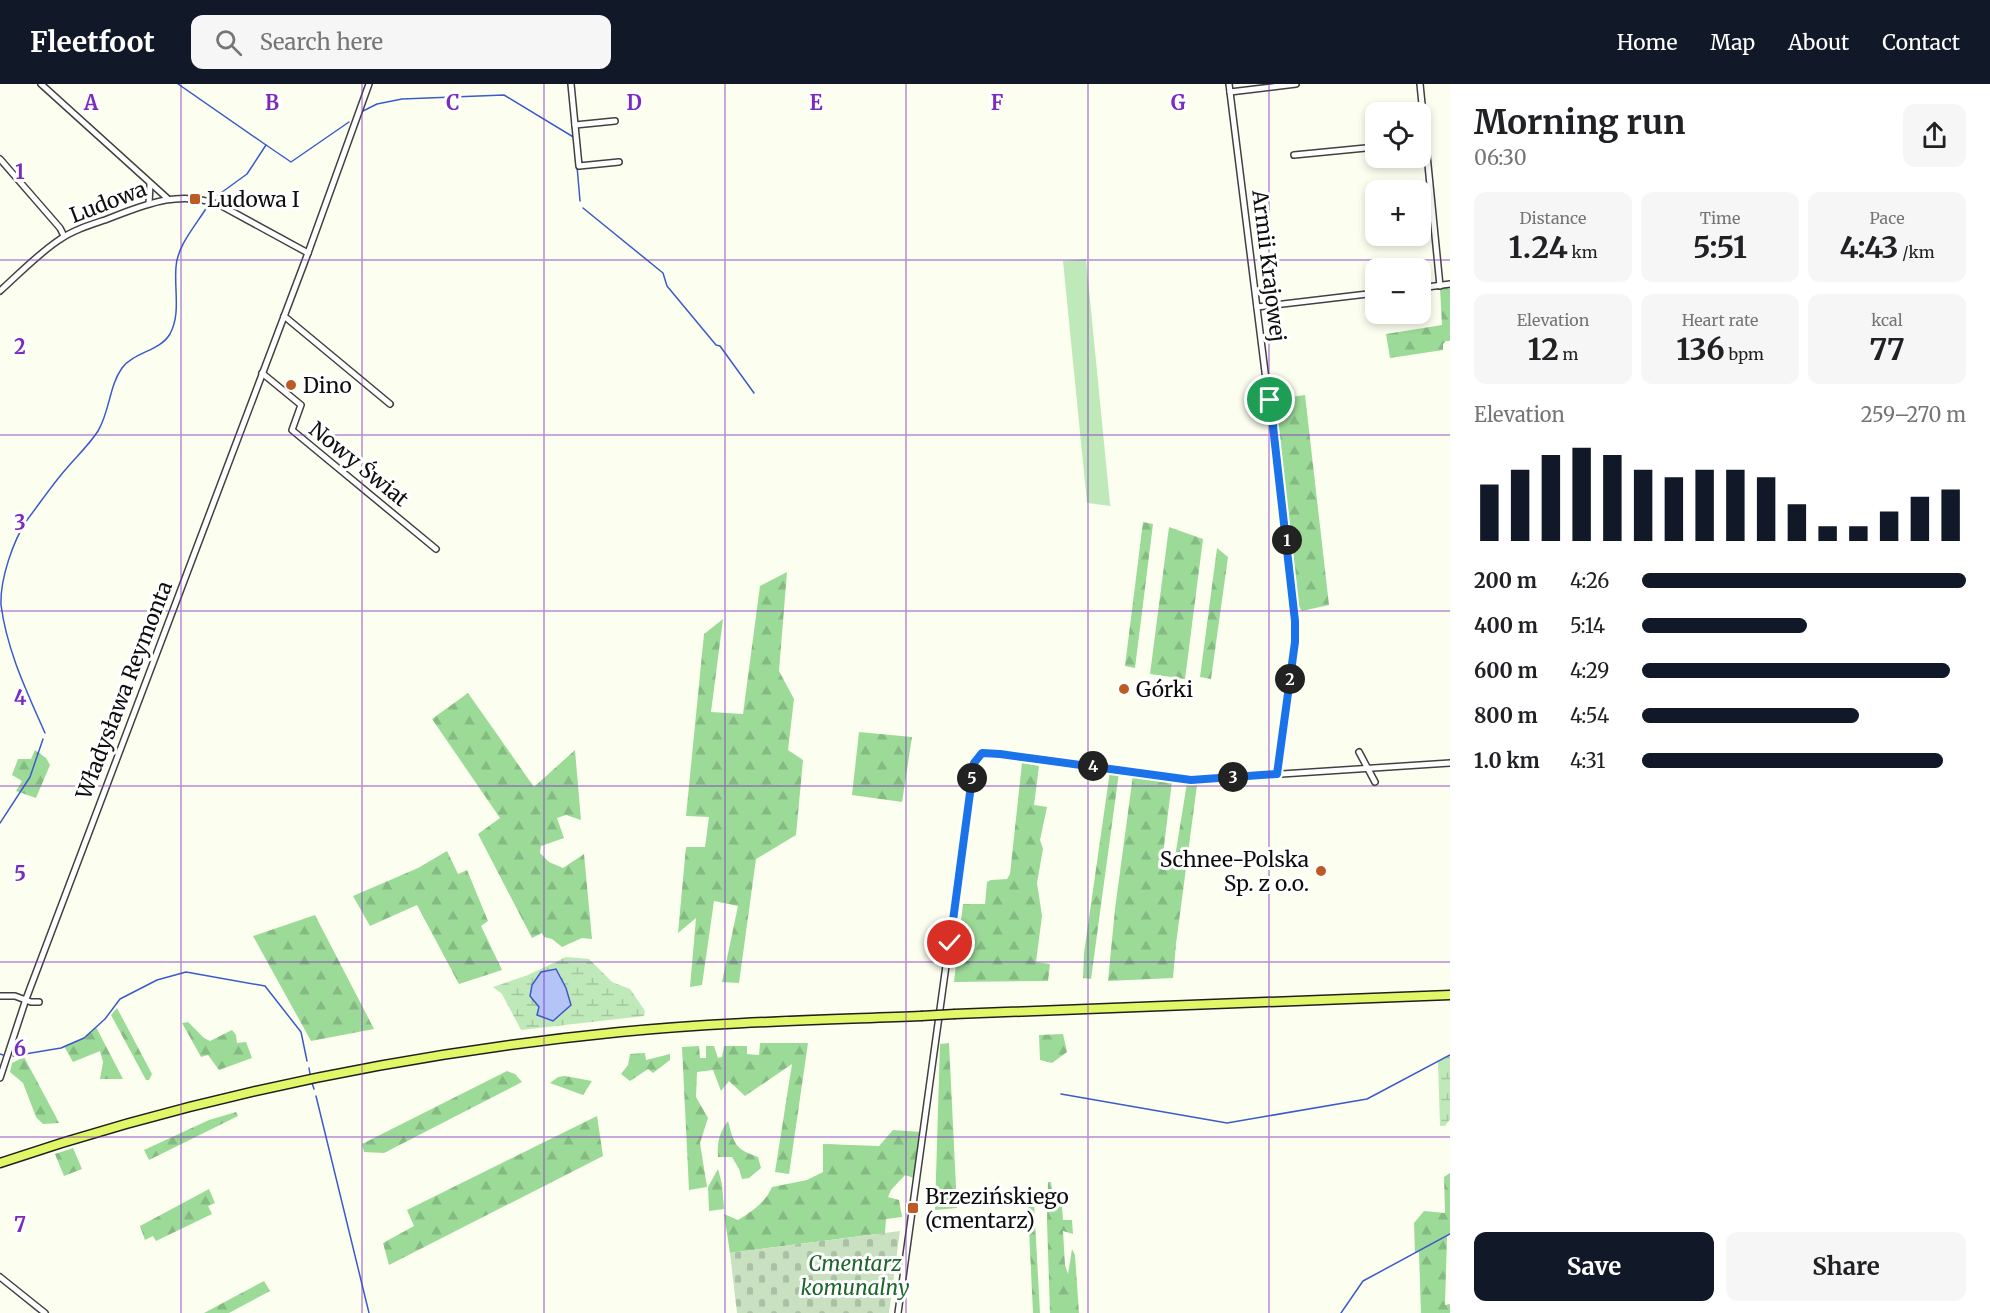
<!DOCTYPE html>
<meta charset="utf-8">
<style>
:root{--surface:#fff;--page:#f6f6f6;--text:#202124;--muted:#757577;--accent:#111827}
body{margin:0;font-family:Merriweather,serif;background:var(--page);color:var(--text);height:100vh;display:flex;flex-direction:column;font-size:22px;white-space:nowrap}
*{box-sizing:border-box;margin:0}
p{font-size:20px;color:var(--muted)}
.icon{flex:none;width:33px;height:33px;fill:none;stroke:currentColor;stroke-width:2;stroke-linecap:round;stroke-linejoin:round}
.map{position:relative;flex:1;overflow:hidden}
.details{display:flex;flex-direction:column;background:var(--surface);width:540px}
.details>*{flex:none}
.buttons{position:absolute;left:1365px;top:18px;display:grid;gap:12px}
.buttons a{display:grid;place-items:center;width:66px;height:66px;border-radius:12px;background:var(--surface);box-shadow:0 3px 9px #0003;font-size:30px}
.pin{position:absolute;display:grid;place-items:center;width:51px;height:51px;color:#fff;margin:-26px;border:3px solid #fff;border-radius:50%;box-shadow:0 2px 6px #0007}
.km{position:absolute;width:30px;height:30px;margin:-15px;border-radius:50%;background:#222;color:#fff;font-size:16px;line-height:30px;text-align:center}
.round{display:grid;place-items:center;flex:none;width:63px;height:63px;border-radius:12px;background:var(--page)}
.head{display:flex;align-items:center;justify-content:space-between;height:102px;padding:0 24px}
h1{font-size:33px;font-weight:700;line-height:45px}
.metrics{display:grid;grid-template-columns:repeat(3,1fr);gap:9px;height:102px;padding:6px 24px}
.metrics div{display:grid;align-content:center;border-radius:12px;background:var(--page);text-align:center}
.metrics b{font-size:30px;font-weight:700}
.metrics small{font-size:16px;font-weight:400}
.metrics p{font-size:16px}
.chart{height:168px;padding:12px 24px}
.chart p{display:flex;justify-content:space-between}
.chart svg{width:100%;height:108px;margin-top:6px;stroke:var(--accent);stroke-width:6}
.cta{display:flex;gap:12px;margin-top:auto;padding:12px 24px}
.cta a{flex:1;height:69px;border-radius:12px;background:var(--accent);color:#fff;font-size:24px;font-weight:700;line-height:69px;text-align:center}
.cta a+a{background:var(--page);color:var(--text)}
ul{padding:0 24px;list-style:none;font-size:20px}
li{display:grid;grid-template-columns:96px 72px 1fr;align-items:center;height:45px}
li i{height:15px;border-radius:8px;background:var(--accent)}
header{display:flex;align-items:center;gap:36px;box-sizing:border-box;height:84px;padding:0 30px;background:var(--accent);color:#fff}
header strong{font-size:28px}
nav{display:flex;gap:33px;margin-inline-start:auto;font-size:21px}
.search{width:420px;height:54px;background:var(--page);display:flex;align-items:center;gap:15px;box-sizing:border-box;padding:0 21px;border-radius:12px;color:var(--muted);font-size:22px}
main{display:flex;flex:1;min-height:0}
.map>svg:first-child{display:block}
.grass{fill:#bfe9b9}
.forest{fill:url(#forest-firs)}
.wetland{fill:url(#wetland-marsh)}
.cemetery{fill:url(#cemetery-stones)}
.water{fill:#b4c4f6;stroke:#3c5acc;stroke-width:1.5}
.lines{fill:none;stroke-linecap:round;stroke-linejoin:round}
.stream{stroke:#3c5acc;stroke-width:1.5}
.minor-casing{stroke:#414141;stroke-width:8}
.primary-casing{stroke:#1f1f1f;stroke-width:11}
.minor{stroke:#fff;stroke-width:5}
.primary{stroke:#e2f767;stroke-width:8}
.primary-bridge-casing{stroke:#1f1f1f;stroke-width:11;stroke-linecap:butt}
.primary-bridge{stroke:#e2f767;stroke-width:8}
.route-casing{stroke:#fff;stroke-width:12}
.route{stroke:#1a73e8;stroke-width:8}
.grid{fill:none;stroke:#7b2cbf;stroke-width:1.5;stroke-opacity:0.55}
.poi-dot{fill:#bd5b27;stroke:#fff;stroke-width:2}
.labels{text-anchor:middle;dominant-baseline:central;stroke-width:6;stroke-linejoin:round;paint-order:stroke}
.poi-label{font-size:21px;fill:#0e0e0e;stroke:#fff;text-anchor:start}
.street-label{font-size:21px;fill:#0e0e0e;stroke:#fff}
.park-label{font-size:21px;font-style:italic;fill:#1e662c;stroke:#fff}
.grid-label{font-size:20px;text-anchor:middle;font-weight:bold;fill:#7b2cbf;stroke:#fff;stroke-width:6;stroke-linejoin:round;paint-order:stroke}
</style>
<header>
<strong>Fleetfoot</strong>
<div class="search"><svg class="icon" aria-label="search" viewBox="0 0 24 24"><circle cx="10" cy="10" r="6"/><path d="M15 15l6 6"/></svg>Search here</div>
<nav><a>Home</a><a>Map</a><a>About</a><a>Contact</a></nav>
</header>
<main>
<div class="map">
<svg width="1450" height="1229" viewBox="0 0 1450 1229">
<defs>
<pattern id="forest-firs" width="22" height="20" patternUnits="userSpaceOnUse" patternTransform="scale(1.5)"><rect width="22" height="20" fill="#9cda98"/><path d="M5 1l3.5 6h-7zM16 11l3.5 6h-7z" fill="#85ba82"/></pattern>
<pattern id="wetland-marsh" width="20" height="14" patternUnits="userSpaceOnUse" patternTransform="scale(1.5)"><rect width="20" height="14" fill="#bfe9b9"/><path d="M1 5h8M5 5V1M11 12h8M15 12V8" fill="none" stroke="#a3c79e"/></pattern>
<pattern id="cemetery-stones" width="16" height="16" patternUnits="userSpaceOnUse" patternTransform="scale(1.5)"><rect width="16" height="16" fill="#c9e1c0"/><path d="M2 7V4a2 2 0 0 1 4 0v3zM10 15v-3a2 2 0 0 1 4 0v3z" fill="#abc0a4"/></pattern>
</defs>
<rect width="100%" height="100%" fill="#fcffef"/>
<path class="grass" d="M1086,175L1110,420L1111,422L1087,419L1063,177Z"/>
<g class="forest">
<path d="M1450,202V257H1446L1443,260V266L1390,274L1386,250L1442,241L1440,204Z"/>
<path d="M1305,311L1329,521L1302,527L1297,520L1272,316Z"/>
<path d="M1143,438L1153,440L1135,584L1125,582Z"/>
<path d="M1169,443L1203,455L1185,595L1150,590Z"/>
<path d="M1217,464L1228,473L1211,595L1200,593Z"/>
<path d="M787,488L779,587L794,615L788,666L803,676L796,751L756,775L739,899L722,898L738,822L714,817L702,901L690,903L696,834L678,849L686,763H705L709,733L686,732L704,550L723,535L711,628L743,630L760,502Z"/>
<path d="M468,609L534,703L575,666L581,736L566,731L557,734L564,754L541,762L540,769L549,778L563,784L584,770L592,855L582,854L562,863L552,855L544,853L542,849L532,854L478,750L500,734L432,635Z"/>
<path d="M859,648L912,653L902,718L852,711Z"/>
<path d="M35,666L46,674L50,681L36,714L16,707L22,697L12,691L18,675H31Z"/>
<path d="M1022,679L1039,682L1034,721L1047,723L1040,756L1043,765L1037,799L1042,832L1036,878L1050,880L1048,897L954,898L963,820H985L987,798L991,796L1007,795L1010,790Z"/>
<path d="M1110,687L1119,688L1091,895L1083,894L1084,869Z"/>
<path d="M1133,691L1172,697L1162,778L1175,773L1187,699H1194L1197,701L1176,860L1173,894L1108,897L1115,825Z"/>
<path d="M447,767L458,790L467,786L488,837L481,842L502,886L459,900L417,821L370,842L353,812L418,784Z"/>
<path d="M315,831L374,945L311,957L253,852Z"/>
<path d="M117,924L152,990L149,996H146L111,931Z"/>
<path d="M188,938L204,954L210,957L232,946L236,951L237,959L246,958L252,974L219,986L208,971L201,973L182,939Z"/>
<path d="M96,943L123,995H100L103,978L100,967L73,978L64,962L84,954Z"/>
<path d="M1063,950L1067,968L1052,979L1040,976L1039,951Z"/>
<path d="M760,959H808L789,1090L775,1088L792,980L745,1012L729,997L721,1007L713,986L697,988L696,1013L708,1034L700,1059L707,1103L689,1106L682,963L699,962L700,974H706V962H714L718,974L722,973L724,962H747V970L759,971Z"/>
<path d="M949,959L957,1124L935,1126L940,960Z"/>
<path d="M645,969L646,976L670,970V976L653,989L648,985L630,997L621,990L628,981L630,970Z"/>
<path d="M24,973L55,1031L59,1039L43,1040L36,1033L23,999L10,988L12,979Z"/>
<path d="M507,987L515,990L522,998L384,1069L364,1068L362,1060Z"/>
<path d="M565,992L592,997L583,1011L550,999L558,993Z"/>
<path d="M236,1028L238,1032L149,1076L144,1066L209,1036Z"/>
<path d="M597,1032L603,1072L389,1181L383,1159L414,1142L407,1126Z"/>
<path d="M728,1037C734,1060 735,1065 758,1073L761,1084L749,1094L742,1095L739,1085L732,1073H718C717,1057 719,1050 728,1037Z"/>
<path d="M893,1046L921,1048L914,1094L905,1091L891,1106L888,1113L899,1116L902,1133L886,1135L885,1149L730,1169L724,1130L738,1136C752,1127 765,1119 772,1103L807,1096L823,1088V1060L879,1062Z"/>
<path d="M73,1064L82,1085L64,1092L55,1070Z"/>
<path d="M718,1085L722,1100L724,1125L709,1127L708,1103Z"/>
<path d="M1450,1089V1150L1447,1152L1445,1221L1450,1220V1229H1421L1419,1168L1415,1169L1414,1139L1424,1127L1445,1129L1444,1093Z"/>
<path d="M1048,1098H1051L1054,1125L1055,1109L1061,1110L1063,1136H1072L1073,1150L1063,1147L1065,1181L1068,1190L1072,1165L1075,1171L1079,1229H1050L1047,1137Z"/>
<path d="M209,1105L215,1119L208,1122L212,1130L156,1157L153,1152L145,1156L140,1142Z"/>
<path d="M1031,1118H1034L1040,1229H1033L1028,1124Z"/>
<path d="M264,1197L270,1207L229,1229H204Z"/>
</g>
<g class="wetland">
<path d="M566,873L589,875L612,898L630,905L645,927L644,932L521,946L502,910L493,903L528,891Z"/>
<path d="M1450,971V1035L1445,1042H1440L1438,977Z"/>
</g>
<path class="cemetery" d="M900,1147L889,1229H737L730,1169Z"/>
<path class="water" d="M556,885L566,904L571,921L553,937L537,931L539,923L530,912L532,901L541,888Z"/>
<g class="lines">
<g class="stream">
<path d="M178,0L266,61L247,90L218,111"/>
<path d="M363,27L377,20L402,15L504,11L575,54"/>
<path d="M266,61L291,78L349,38"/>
<path d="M577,82L580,117"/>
<path d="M583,124L663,189L667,202L716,261L720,262L754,309"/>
<path d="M45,649C27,608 7,567 1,521C0,495 13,457 27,436C40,419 52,401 66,385C76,373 89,361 98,347C110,327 109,302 122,284C134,268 160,267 170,250C181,229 174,206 176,183C177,162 196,141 207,123"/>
<path d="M0,739L30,693L43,655"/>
<path d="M0,970L3,971"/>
<path d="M13,972L61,964L84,954L105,935L120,915L157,896L186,888L265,902L301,948L307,977"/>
<path d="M309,984L310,990"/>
<path d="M312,999L314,1005"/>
<path d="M1061,1010L1227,1039L1367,1015L1450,971"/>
<path d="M316,1012L369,1229"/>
<path d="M1341,1229L1363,1197L1450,1150"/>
</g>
<g class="minor-casing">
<g id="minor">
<path d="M41,0L167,114"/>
<path d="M571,0L579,82L619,78"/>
<path d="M1229,0L1295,528V558L1277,690"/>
<path d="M1420,0L1440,202"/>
<path d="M1230,8L1296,0"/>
<path d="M575,41L615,37"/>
<path d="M1294,71L1376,63"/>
<path d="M0,75L60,144L64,152"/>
<path d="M149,119L150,100"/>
<path d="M1420,204L1450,200"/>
<path d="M0,207C19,190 38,170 59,156C73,146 90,141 105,136C144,121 178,105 220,121L308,169"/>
<path d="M1257,223L1376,209"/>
<path d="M284,232L390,320"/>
<path d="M262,289L301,321L292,346L436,465"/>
<path d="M1359,668L1375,698"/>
<path d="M0,912H15L31,918H39"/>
<path d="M0,994L26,915L308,169L369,0"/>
<path d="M0,1193L45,1229"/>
<path d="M898,1229L974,679C980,666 988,668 1000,670L1191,696L1450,679"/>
</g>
</g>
<g class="primary-casing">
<g id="primary">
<path d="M955,930L1450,911"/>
<path d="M0,1079C201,1011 410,969 620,948C720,938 821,936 921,932"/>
</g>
</g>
<use href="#minor" class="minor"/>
<use href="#primary" class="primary"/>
<g class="primary-bridge-casing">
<path id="primary-bridge" d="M921,932L955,930"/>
</g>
<use href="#primary-bridge" class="primary-bridge"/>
</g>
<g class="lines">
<g class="route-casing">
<path id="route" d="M950,859L974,679L982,669L1000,670L1191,696L1277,690L1295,558V537L1270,316"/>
</g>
<use href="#route" class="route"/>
</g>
<path class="grid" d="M181,0V1229M362,0V1229M544,0V1229M725,0V1229M906,0V1229M1088,0V1229M1269,0V1229M0,176H1450M0,351H1450M0,527H1450M0,702H1450M0,878H1450M0,1053H1450"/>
<g class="poi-dot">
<rect x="189" y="109" width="12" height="12" rx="3"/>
<circle cx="291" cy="301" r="6"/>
<circle cx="1124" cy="605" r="6"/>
<circle cx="1321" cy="787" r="6"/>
<rect x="907" y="1118" width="12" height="12" rx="3"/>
</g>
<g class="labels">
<g class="poi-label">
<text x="207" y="115">Ludowa I</text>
<text x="303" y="301">Dino</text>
<text x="1136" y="605">Górki</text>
<text x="1309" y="775" text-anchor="end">Schnee-Polska<tspan x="1309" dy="24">Sp. z o.o.</tspan></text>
<text x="925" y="1112">Brzezińskiego<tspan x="925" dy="24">(cmentarz)</tspan></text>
</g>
<g class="street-label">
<text transform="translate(108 118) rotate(-21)">Ludowa</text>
<text transform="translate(1269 182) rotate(83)">Armii Krajowej</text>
<text transform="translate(359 380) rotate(39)">Nowy Świat</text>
<text transform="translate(124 606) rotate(-69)">Władysława Reymonta</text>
</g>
<g class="park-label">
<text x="855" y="1179">Cmentarz<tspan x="855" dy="24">komunalny</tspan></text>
</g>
</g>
<g class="grid-label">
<text x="91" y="26">A</text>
<text x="272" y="26">B</text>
<text x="453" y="26">C</text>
<text x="634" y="26">D</text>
<text x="816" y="26">E</text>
<text x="997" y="26">F</text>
<text x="1178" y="26">G</text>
<text x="20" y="95">1</text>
<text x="20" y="270">2</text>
<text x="20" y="446">3</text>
<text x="20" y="621">4</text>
<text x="20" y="797">5</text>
<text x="20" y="972">6</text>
<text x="20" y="1148">7</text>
</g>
</svg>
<div class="buttons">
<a><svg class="icon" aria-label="locate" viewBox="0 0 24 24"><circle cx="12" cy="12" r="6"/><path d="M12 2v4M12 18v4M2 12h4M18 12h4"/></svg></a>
<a>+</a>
<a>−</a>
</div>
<div class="pin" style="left:1270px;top:316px;background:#1e9e55"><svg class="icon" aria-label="arrive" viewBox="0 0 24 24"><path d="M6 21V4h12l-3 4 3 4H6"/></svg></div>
<div class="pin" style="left:950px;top:859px;background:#d93025"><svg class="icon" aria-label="check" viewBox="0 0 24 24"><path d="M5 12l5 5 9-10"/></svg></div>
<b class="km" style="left:1287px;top:456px">1</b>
<b class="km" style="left:1290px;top:595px">2</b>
<b class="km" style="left:1233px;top:693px">3</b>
<b class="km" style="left:1093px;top:682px">4</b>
<b class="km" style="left:972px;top:694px">5</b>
</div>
<section class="details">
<div class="head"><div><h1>Morning run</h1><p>06:30</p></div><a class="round"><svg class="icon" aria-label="share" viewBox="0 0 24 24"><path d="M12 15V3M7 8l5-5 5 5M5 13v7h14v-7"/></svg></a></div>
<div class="metrics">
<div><p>Distance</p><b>1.24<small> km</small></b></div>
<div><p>Time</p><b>5:51</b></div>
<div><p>Pace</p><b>4:43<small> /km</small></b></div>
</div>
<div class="metrics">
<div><p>Elevation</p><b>12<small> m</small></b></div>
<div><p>Heart rate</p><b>136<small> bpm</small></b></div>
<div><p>kcal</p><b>77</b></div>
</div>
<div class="chart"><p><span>Elevation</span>259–270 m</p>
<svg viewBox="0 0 160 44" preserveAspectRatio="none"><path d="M5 44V21M15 44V15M25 44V9M35 44V6M45 44V9M55 44V15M65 44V18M75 44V15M85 44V15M95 44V18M105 44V29M115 44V38M125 44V38M135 44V32M145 44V26M155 44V23"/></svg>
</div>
<ul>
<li><b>200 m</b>4:26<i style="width:100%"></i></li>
<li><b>400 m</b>5:14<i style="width:51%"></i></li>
<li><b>600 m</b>4:29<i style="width:95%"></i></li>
<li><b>800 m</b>4:54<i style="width:67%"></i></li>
<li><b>1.0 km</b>4:31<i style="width:93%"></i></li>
</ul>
<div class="cta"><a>Save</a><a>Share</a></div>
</section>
</main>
